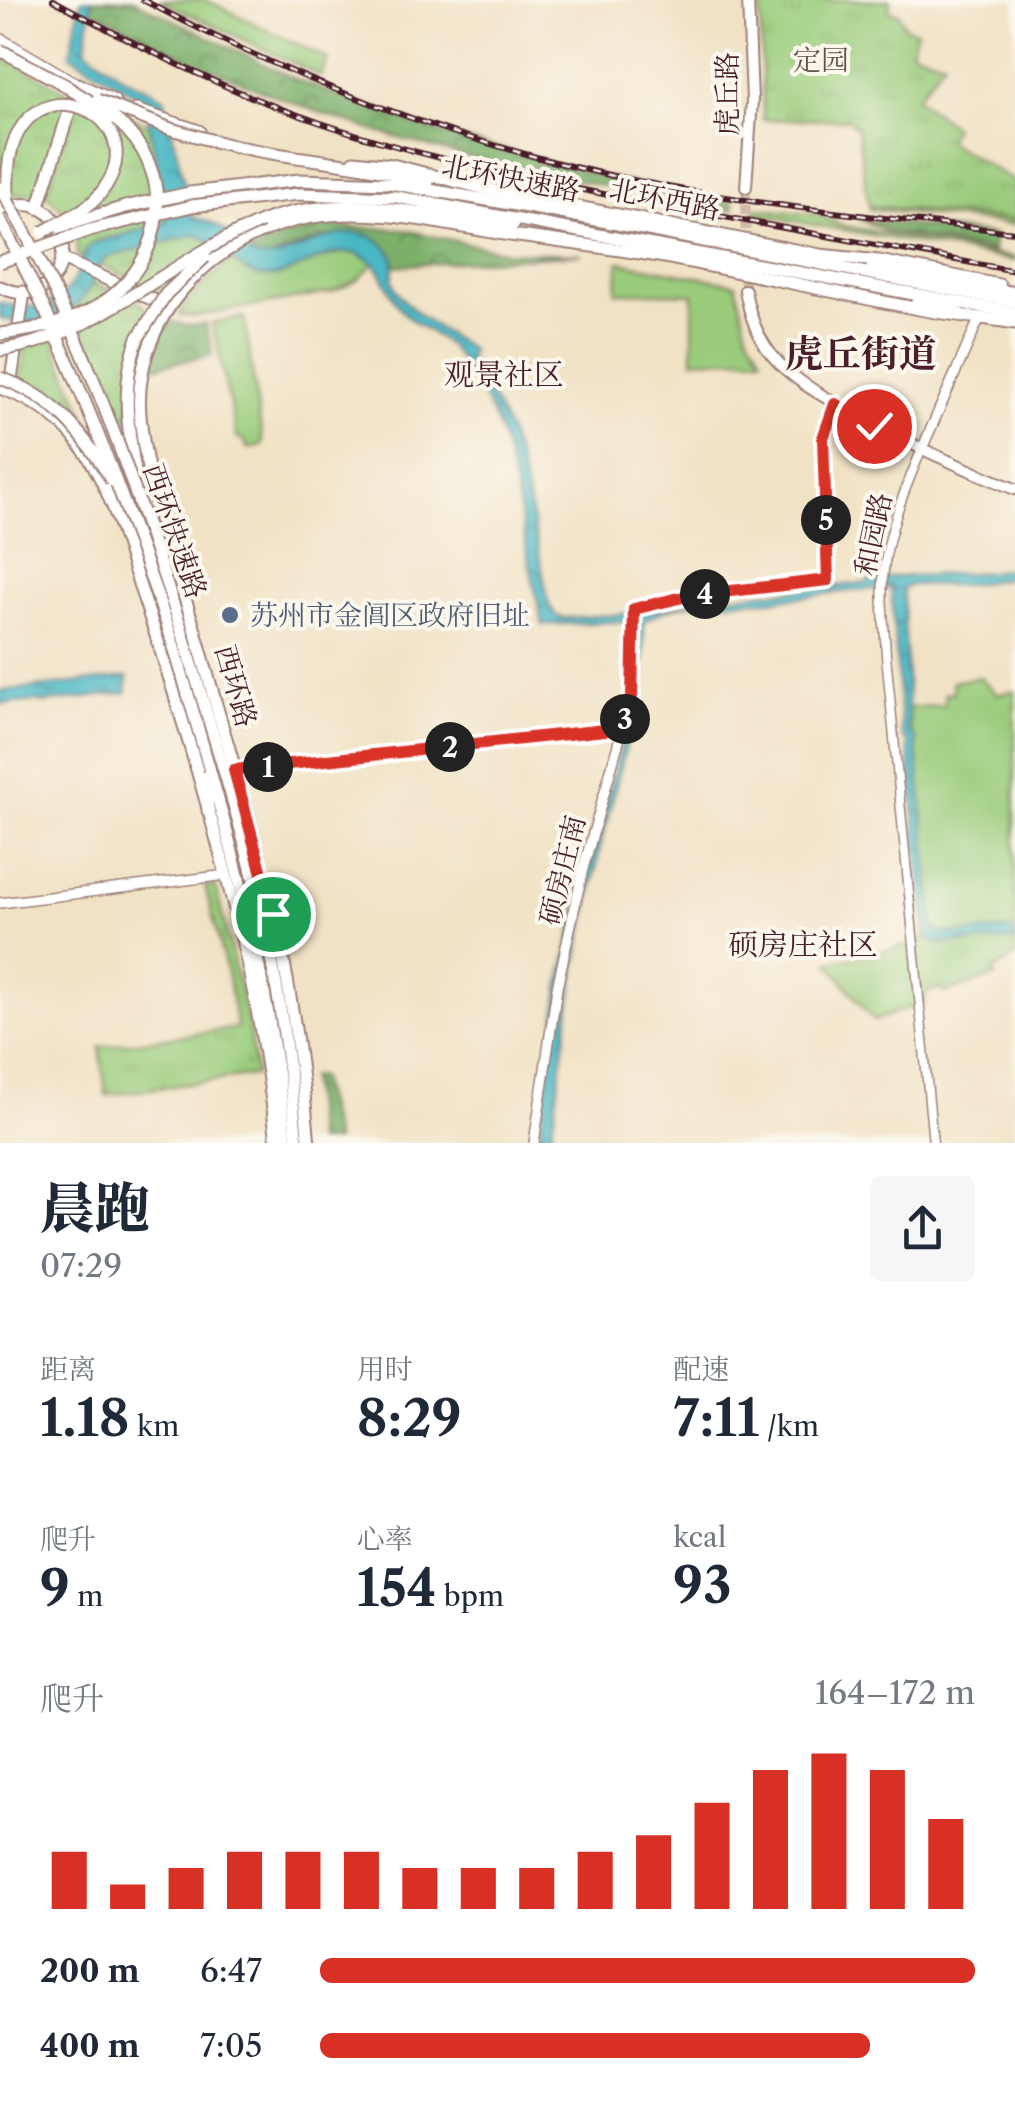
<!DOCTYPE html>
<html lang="zh">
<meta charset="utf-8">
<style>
:root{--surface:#fff;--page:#f6f6f7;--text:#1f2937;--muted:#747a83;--accent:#d93025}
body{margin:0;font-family:"Libre Caslon Text","Noto Serif SC",serif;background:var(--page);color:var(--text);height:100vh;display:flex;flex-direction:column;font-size:38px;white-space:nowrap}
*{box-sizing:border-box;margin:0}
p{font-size:32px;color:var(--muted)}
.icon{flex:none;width:55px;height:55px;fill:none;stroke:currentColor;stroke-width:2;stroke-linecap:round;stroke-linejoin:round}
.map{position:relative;height:1143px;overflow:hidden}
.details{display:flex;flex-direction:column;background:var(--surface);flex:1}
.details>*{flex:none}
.pin{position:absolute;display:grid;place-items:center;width:85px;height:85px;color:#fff;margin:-42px;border:5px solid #fff;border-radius:50%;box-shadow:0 2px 10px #0007}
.km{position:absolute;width:50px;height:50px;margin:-25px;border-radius:50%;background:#222;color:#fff;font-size:28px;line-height:50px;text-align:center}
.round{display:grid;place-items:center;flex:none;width:105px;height:105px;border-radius:10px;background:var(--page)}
.overview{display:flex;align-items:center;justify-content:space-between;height:170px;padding:0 40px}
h1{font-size:55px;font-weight:800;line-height:75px}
.stats{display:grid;grid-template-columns:repeat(3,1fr);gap:15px;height:170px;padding:10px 40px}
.stats div{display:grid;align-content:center}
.stats b{font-size:50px;font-weight:800}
.stats small{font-size:28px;font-weight:400}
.stats p{font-size:28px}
.chart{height:280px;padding:20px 40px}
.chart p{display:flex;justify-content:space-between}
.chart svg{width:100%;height:180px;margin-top:10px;stroke:var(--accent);stroke-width:6}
ul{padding:0 40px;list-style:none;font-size:32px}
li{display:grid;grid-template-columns:160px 120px 1fr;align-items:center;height:75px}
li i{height:25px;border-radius:12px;background:var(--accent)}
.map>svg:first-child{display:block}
.green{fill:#9acc7b;stroke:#727653;stroke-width:2.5}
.forest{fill:url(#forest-crowns);stroke:#62684b;stroke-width:2.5}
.park{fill:url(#park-tufts);stroke:#727653;stroke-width:2.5}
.water{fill:url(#water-ripples);stroke:#4a6c78;stroke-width:2.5}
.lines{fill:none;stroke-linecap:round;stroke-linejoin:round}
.secondary-tunnel{stroke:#d0bba6;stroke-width:10;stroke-dasharray:10 5;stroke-linecap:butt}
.minor-casing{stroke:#9e8078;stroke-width:11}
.tertiary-casing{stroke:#9e8078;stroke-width:12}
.secondary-casing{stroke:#9e8078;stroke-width:14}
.primary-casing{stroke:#9e8078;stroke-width:15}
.trunk-casing{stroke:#9e8078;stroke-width:15}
.minor{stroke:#fff;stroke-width:8}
.tertiary{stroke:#fff;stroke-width:9}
.secondary{stroke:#fff;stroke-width:10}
.primary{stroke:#fff;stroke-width:11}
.trunk{stroke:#fff;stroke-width:11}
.rail-casing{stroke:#4a1f2b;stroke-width:6}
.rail{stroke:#fbf7ec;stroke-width:2.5;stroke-dasharray:8;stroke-linecap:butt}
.trunk-bridge-casing{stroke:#9e8078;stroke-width:15;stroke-linecap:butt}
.trunk-bridge{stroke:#fff;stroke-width:11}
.route-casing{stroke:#fff;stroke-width:20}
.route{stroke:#d93025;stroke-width:12}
.service-dot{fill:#5c6f8a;stroke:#fbf7ec;stroke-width:4}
.labels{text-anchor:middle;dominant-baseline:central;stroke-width:8;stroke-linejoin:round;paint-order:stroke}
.park-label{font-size:28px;fill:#625343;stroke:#fbf7ec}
.street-label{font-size:28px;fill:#4a1f2b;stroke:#fbf7ec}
.service-label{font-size:28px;fill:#4e5e75;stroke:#fbf7ec;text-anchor:start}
.neighbourhood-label{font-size:30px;fill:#4a1f2b;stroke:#fbf7ec}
.district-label{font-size:38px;font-weight:bold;fill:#4a1f2b;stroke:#fbf7ec}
</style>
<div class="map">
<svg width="1015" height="1143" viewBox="0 0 1015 1143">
<defs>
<pattern id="forest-crowns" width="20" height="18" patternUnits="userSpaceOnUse" patternTransform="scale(2.5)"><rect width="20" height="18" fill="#7bb06b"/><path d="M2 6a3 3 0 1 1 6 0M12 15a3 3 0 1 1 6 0" fill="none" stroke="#678f58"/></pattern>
<pattern id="park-tufts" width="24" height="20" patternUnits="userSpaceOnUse" patternTransform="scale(2.5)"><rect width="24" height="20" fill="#9acc7b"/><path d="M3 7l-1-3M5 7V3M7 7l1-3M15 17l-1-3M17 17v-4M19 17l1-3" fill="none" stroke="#86af6a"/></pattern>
<pattern id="water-ripples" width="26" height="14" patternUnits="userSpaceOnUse" patternTransform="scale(2.5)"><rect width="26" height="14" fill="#4ab8c4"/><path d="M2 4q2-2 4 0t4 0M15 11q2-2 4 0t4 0" fill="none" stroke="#40959f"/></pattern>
</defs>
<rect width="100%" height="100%" fill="#fbf7ec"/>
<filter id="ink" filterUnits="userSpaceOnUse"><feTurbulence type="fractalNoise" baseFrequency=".01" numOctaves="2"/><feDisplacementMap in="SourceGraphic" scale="20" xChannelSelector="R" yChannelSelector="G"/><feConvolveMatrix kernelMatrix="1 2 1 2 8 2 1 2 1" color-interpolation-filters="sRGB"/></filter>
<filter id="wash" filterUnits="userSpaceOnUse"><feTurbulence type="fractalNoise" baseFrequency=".0048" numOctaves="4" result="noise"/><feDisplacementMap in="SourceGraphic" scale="40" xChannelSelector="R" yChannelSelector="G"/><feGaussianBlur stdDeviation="2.25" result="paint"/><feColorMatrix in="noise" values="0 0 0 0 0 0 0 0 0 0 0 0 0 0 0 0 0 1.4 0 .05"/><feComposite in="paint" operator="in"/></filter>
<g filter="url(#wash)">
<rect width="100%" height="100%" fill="#f1e2c5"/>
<g class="green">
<path d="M159,0H206L328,59L321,76Z"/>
<path d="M869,206L1015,220V225L870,209Z"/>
<path d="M756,208L819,215L840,225L1015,258V261L755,214Z"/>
<path d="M340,253H355L375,262L358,280L333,292L193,317L179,315L189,298L230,260C276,292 293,263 340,253Z"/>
<path d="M619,262L736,284L747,332L762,357L693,360V294L616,292Z"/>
<path d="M244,317L263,444L248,449L244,440L237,437L212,323Z"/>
<path d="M980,677L997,694L1015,691V957L993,971L996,976L944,993L941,988L924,993L925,1002L874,1021L828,962L918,944L924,937L925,930L934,926L908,708L945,705L944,694L953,693L952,682Z"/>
</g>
<g class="forest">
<path d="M92,0H133L295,79L430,130L608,178L734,203L733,210C641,192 548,177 457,154C329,122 207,73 91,9Z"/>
<path d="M859,219L994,235L993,251L887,231Z"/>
<path d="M323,226L400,229L507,252L582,254L394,266C394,254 388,247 377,242C341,224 304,245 270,258H260L249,253L279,238Z"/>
<path d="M171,321L188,326L206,324L212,355L148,368L161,335Z"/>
<path d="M319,1076L335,1141L316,1142L310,1077Z"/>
</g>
<g class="park">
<path d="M760,0H890L889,11L898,13L906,28L917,31L911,51L944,61L916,98L954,127L947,141L1015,182V220L869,206L857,129L848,119L763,120Z"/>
<path d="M0,55L71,94L40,186L34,193L0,197Z"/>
<path d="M77,96L150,125L169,217L163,225L95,242L87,248L82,259L77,256C78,229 68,211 46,196Z"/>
<path d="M193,235L202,237L213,247L162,294L99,264L110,256Z"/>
<path d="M92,282L142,304L149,314L140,331L126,431L73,306Z"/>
<path d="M45,322L96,442L57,403L20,381L29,324Z"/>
<path d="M215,885L248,1023L256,1075L106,1095L100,1047L237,1028L228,977L205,886Z"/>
</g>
<g class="water">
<path d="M81,0H92L86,47L88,51L125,78L164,97L192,217C202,220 212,221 221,228C233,236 243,253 257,257C292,268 355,198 394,257C394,265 392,274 393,281C397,305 451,337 471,350L468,356C481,381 498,406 508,431C529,487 537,547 549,605L556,616L567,618L639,613L718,597L866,583L872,578L990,572L1015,568V577L967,585H912L903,588L909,732L916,739L934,927L942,934L1015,930V940L940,944L930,939L925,930L908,742L902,736L891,588C854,589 818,596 781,599C738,604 681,594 644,622L643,698L630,731L601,843L575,971L550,1143H538L560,987L581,891L635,696L637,621L543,625C527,564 521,500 502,440C494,411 472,378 455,353C442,335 417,328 402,311C385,291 384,262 358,254C322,243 291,285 256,275C232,268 217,238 193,235L105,258C97,267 96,277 90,287C73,320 33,328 0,318V302C30,313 63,305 77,274C81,263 83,253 91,244L168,222L145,101L70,55Z"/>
<path d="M128,677L126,693L42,703L41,701L0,704V691Z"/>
</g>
</g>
<g filter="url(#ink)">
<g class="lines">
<path class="secondary-tunnel" d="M745,290L746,187"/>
<g class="minor-casing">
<path id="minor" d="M921,451C905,489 889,528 884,569C880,597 885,627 886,655L933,1143"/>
</g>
<g class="tertiary-casing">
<g id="tertiary">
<path d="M0,38L78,84"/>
<path d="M921,451L980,317"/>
<path d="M234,770L623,728"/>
<path d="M0,903L227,875"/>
<path d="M534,1143L557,988L583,869L631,698L634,609L687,596L828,580L823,438L835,403"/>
</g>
</g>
<g class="secondary-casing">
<g id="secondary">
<path d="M746,187L752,100L748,0"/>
<path d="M745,290C749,313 756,335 771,354C790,378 819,394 846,409C901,441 956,465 1015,489"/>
</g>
</g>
<g class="primary-casing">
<g id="primary">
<path d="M136,110L199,131"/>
<path d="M354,161L392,165L482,188L820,255L879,261L999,285"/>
<path d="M38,208L78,84L114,101"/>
<path d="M0,210C84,175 83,323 0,287"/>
<path d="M64,260L167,306"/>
<path d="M10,387L24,292"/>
<path d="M0,388C38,401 66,422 88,456C116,500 129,556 146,605C168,670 187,735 206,801C238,914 265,1026 277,1143"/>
<path d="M309,1143C303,1079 294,1015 282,952C262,851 229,753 202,655C181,579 150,504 141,425C127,321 212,233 312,217C377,207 441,224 504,234C560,242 615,248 670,258C753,274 836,293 919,309C951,315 983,318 1015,323"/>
</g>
</g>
<g class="trunk-casing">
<g id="trunk">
<path d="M221,143C289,160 361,161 428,182"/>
<path d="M190,193L299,180L390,183L561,213L1015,302"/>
<path d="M192,206L299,194L397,197L1015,313"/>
<path d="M261,222C345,189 427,218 513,225"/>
<path d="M872,268L1015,293"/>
<path d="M917,302L960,314"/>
<path d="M138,488C129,438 119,387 138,338"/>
<path d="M180,625C209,722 241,819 263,918C279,992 290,1067 297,1143"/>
<path d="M168,627C219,797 269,966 286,1143"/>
<path d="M206,777L208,811"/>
<path d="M232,781L244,804"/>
<path d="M239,921L252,949"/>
<path d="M272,941L273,914"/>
</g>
</g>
<use href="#minor" class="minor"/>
<use href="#tertiary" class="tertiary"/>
<use href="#secondary" class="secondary"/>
<use href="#primary" class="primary"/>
<use href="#trunk" class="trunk"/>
<g class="rail-casing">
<g id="rail">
<path d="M53,0C139,47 228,92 321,123C445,165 574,189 703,213C807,232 911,251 1015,271"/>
<path d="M143,0C268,66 399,120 536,157C692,200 855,215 1015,232"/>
</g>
</g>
<use href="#rail" class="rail"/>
<g class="trunk-bridge-casing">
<g id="trunk-bridge">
<path d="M0,50L67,86"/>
<path d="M97,100L171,129L221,143"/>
<path d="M0,188C81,324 131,475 180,625"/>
<path d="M8,193C0,44 168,110 100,194C87,211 61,221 43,232"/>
<path d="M0,220C70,351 120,487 168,627"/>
<path d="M59,227L125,207L190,193"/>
<path d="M240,232L261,222"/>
<path d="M0,262L90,230L192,206"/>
<path d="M0,334C33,330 67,324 96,307C160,270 179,185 127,130C109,111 85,99 64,85"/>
<path d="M138,338L166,294L205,257"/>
<path d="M0,350C94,337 161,268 245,229"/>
<path d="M0,378C54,396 84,434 112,481"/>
</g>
</g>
<use href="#trunk-bridge" class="trunk-bridge"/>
</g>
</g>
<g class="lines" filter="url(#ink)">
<g class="route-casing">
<path id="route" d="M273,914L234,770L623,728L632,698L634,609L687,596L828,580L823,438L835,404L874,426"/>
</g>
<use href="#route" class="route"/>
</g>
<circle class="service-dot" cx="230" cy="615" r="10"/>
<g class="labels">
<g class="park-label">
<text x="821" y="60">定园</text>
</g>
<g class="street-label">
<text transform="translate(727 94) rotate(-90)">虎丘路</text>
<text transform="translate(511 178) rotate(11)">北环快速路</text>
<text transform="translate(665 199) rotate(11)">北环西路</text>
<text transform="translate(175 531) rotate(71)">西环快速路</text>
<text transform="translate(873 534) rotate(-78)">和园路</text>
<text transform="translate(236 686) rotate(74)">西环路</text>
<text transform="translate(562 870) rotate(-76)">硕房庄南</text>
</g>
<g class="service-label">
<text x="250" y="615">苏州市金阊区政府旧址</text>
</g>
<g class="neighbourhood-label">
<text x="504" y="374">观景社区</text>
<text x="803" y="944">硕房庄社区</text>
</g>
<g class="district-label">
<text x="861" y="353">虎丘街道</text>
</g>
</g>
</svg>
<div class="pin" style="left:273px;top:914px;background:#1e9e55"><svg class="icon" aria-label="arrive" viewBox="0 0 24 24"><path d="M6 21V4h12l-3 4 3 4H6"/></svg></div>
<div class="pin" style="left:874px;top:426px;background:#d93025"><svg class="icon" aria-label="check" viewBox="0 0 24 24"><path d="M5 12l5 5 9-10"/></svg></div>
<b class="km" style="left:268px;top:767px">1</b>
<b class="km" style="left:450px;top:747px">2</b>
<b class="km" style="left:625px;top:719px">3</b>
<b class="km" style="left:705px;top:594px">4</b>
<b class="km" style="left:826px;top:520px">5</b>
</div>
<section class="details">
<div class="overview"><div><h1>晨跑</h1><p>07:29</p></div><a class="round"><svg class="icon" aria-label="share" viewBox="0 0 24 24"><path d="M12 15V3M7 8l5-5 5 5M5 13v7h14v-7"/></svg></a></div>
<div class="stats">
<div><p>距离</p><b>1.18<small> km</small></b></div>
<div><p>用时</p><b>8:29</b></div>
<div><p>配速</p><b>7:11<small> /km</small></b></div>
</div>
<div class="stats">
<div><p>爬升</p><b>9<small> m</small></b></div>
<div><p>心率</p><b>154<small> bpm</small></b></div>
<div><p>kcal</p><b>93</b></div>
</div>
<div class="chart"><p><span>爬升</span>164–172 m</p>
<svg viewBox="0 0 160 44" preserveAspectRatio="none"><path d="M5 44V30M15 44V38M25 44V34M35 44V30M45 44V30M55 44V30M65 44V34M75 44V34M85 44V34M95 44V30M105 44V26M115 44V18M125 44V10M135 44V6M145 44V10M155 44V22"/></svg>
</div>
<ul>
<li><b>200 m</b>6:47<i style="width:100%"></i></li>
<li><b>400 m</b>7:05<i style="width:84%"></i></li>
</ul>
</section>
